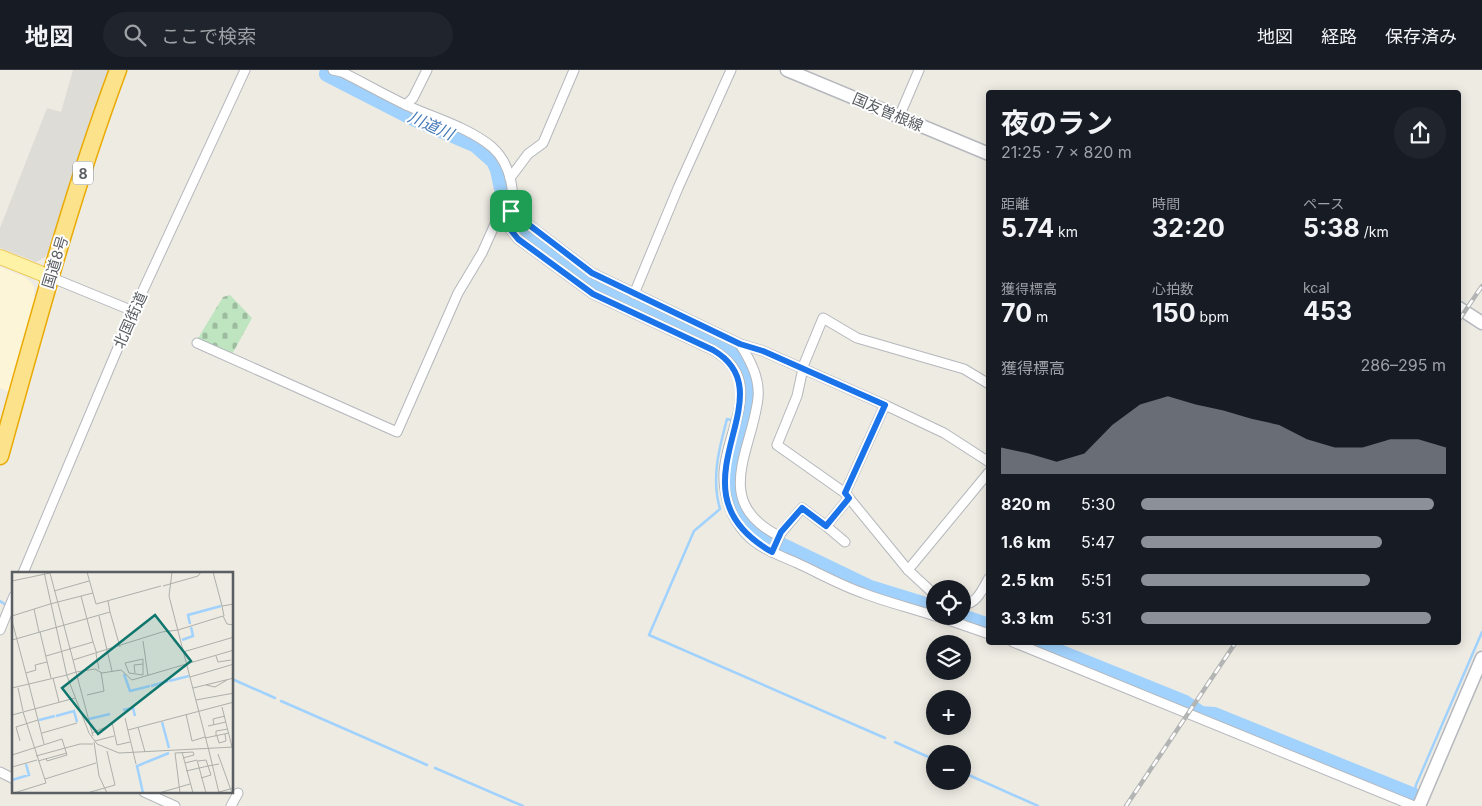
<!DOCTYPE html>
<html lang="ja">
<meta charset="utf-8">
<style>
:root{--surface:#171b24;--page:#20242c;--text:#f1f3f6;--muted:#9ea1a6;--line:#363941;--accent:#8c9099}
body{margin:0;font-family:Inter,"Noto Sans JP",sans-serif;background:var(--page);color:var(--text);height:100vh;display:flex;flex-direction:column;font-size:19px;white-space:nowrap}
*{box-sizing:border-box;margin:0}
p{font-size:16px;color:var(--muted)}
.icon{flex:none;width:28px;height:28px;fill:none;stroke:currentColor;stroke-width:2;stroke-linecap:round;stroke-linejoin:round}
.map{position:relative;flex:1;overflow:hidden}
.panel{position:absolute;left:986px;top:20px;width:475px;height:555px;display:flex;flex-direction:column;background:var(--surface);border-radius:5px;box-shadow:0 2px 12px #0003}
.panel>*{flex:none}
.fabs{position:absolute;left:926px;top:510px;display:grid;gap:10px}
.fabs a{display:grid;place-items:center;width:45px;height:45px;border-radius:50%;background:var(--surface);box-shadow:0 2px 12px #0003;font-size:25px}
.pin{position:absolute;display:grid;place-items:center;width:42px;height:42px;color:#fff;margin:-21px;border-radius:10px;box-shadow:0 2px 8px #0006}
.round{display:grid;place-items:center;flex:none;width:52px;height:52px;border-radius:26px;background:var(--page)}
.head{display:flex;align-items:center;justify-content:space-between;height:85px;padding:0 15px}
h1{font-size:28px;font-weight:700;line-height:38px}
.metrics{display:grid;grid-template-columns:repeat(3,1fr);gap:8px;height:85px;padding:5px 15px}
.metrics div{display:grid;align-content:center}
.metrics b{font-size:25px;font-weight:700}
.metrics small{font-size:14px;font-weight:400}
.metrics p{font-size:14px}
.chart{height:140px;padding:10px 15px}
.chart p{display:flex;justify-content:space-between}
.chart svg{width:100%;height:90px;margin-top:5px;fill:var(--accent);opacity:.7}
ul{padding:0 15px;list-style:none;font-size:16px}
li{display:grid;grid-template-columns:80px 60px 1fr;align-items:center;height:38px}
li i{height:12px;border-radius:6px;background:var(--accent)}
header{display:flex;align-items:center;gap:30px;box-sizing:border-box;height:70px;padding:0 25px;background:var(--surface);border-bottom:1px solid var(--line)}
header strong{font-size:24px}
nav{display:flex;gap:28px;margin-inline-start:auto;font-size:18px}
.search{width:350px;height:45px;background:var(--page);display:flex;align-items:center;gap:12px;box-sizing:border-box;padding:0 18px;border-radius:28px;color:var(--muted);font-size:19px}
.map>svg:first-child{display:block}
.commercial{fill:#fdf5d7}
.industrial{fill:#dedcd6}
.cemetery{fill:url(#cemetery-stones)}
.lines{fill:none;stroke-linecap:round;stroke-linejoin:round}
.stream{stroke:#a1d2fd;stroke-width:2.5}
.river{stroke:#a1d2fd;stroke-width:16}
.street-casing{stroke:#b4b7bc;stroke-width:11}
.secondary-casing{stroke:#b5b8be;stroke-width:15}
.primary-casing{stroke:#eec959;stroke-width:16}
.highway-casing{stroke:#eaaa04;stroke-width:19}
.street{stroke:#fff;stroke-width:9}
.secondary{stroke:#fff;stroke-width:12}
.primary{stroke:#fdf2a6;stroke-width:14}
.highway{stroke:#fbe28b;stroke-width:16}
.rail-casing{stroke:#b3b4b4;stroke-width:4.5}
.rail{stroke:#fff;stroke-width:2.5;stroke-dasharray:8;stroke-linecap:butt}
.route-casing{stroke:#fff;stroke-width:10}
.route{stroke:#1a73e8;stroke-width:6}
.labels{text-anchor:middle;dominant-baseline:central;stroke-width:4;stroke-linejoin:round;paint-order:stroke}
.shield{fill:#fff;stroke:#8c8e91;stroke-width:1}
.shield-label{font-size:14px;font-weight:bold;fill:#5a5e62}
.street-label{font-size:15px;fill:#5a5e62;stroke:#fff}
.water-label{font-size:16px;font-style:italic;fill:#4278b7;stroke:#fff}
.inset-river{fill:none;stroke:#a1d2fd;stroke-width:2.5}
.inset-road{fill:none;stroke:#aeafab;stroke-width:1}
.view{fill:#0f766e;fill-opacity:0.15;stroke:#0f766e;stroke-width:2.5}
.inset-edge{fill:none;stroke:#5a5e62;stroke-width:2.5}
</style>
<header>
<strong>地図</strong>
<div class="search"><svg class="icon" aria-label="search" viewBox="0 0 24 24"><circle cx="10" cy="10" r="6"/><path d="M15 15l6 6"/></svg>ここで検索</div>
<nav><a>地図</a><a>経路</a><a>保存済み</a></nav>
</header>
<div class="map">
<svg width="1482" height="736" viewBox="0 0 1482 736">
<defs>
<pattern id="cemetery-stones" width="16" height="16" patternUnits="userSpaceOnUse" patternTransform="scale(1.25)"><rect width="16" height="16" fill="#bee4c0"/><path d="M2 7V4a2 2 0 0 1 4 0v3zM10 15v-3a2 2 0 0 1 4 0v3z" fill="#9dbc9f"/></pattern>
</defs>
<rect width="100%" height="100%" fill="#edebe2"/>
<path class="commercial" d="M0,197L25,207L32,213L34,218V236L9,322L0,318Z"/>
<path class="industrial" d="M73,0H109L53,173L45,187L36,192L0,178V158L47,38L61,42Z"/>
<path class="cemetery" d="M230,225L252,248L231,286L197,270L223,227Z"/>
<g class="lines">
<g class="stream">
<path d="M731,350L727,349C719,379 711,408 720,439L694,461L649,565L885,668"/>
<path d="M741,354H744"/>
<path d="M0,531L6,535"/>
<path d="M232,609L275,628"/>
<path d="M281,631L427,695"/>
<path d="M895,672L935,690"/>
<path d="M435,698L523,736"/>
<path d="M962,702L1038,736"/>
<path d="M1412,731L1416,715L1482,562"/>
</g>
<g class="river">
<path d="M327,4L413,48L476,75L494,91L498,100L505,133"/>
<path d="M515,153L589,211L724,277C795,332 684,400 762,466L870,518L935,538"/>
<path d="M960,546L989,556"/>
<path d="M1034,572L1185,633L1201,644L1214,645L1414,726"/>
</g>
<g class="street-casing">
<g id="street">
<path d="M333,0L342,2C364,13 385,25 406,35C434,48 468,57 492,77C510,93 520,129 505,149L510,159L518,169L593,224L713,280C767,311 726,359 724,403C723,425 731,447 745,463C758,478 779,485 797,493C819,503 840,515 863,523C886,532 911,538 935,546"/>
<path d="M406,35L413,28L427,0"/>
<path d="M899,47L919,0"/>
<path d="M510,108L528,84L543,73L574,0"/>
<path d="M511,141L592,203L740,274L763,281L885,335"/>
<path d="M50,207L133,241"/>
<path d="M634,224L678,118L731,0"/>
<path d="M197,273L397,362L458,223L482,183L495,154L505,149"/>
<path d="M740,274C750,290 760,308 758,328C752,381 711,432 779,466"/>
<path d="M989,314L964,299L857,268L823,248L804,294L797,326L777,375L845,423L908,500L989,402"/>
<path d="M845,423L885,335L944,363L989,392"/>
<path d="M826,456L845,472"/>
<path d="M772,482L781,463L802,438L826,456L849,428"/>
<path d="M908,500L935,525"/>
<path d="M23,503L133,242L245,0"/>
<path d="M962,535C977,534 982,520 989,508"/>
<path d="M937,546L989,564"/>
<path d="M0,560L14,526"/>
<path d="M1013,572L1414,736"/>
<path d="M0,702L14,709"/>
<path d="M144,722L175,736"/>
<path d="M231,736L238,723"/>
</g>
</g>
<g class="secondary-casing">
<g id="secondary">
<path d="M787,0L989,84"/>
<path d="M1459,238L1482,253"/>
<path d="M1419,736L1482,588"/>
</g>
</g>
<g class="primary-casing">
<path id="primary" d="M0,187L50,207"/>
</g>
<g class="highway-casing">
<path id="highway" d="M0,386C36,257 71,126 118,0"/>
</g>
<use href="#street" class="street"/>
<use href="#secondary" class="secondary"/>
<use href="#primary" class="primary"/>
<use href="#highway" class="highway"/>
<g class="rail-casing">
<g id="rail">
<path d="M1459,250L1482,216"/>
<path d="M1126,736L1236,572"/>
</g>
</g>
<use href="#rail" class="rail"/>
</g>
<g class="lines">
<g class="route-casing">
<path id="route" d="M511,141L592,203L740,274L763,281L885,335L845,423L849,428L826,456L802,438L781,462L772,482C661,419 792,326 713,280L593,224L518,169L510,159L505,149Z"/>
</g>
<use href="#route" class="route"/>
</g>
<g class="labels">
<rect class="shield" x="73" y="91.5" width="20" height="23" rx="4"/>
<g class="shield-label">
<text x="83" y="103">8</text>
</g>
<g class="street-label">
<text transform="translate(888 42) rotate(23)">国友曽根線</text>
<text transform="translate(55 192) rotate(-73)">国道8号</text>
<text transform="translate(130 250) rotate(-66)">北国街道</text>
</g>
<g class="water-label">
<text transform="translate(431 55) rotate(24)">川道川</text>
</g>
</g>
<g transform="translate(12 502)">
<rect width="221" height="221" fill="#edebe2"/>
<path class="inset-river" d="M178,52L176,43L209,34M170,68L181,64L179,55M112,102L118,119L138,114M157,109L177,104M139,114L156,109M111,138L121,136L123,144M44,144L62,139L65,150M77,147L98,142M27,148L43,144M150,150L157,176M0,208L17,203L14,192M131,221L125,194L157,181"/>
<path class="inset-road" d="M32,0L55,104L77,161L85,172L107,181L222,175M75,0L84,32L149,14M160,0L157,24L197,179M201,0L210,34M0,9L38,1L61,88M151,14L186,4L189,0M42,19L77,9M69,24L81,70M38,32L81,21M22,37L27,60M98,40L108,75M0,44L38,32M87,44L100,99M212,44L210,34L222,32M0,49L17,113M28,60L39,106M0,68L98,40L96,29M131,69L136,104M57,77L81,70L85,82M171,80L222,65M84,82L87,97M34,84L58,77M204,84L206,90L219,88M131,87V103L117,101L113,91ZM64,100L83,97L90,101L109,98L120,108L222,78M64,100L81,164M14,101L24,98L23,93L35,90M123,101L122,93L131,92M55,103L64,100L61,88L150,60L166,58L211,44L215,52L222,53M178,105L222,92M41,106L47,130M194,113L203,115L215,108M0,116L55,103M6,116L11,139M181,116L222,106M75,123L92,119L89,100M184,128L222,121M210,135L220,175M174,142L180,169L193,165M0,143L63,126M113,146L124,192M26,148L32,172M100,150L105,173L118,170M202,153L201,147L213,144M196,154L214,150M126,155L133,180M116,158L222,130M30,161L65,151M80,161L101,152M204,164V159L216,157M205,164L207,171L214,169L213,162M193,166L217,161M8,169L4,155L26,148L17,113M83,169L102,164M82,170L87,204L95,221M197,179L207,221M170,180L173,191L185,188L194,221M206,182L220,221M0,183L50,167L55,183L35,189L34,186M24,184L68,172H81M26,189L55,181M186,189L194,188L196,194L207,192M173,191L181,221M0,195L25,188M174,199L196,194L199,203L189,206M33,207L84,191M207,220L222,216M2,221L34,211L11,140M75,221L103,213L95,179M147,221L178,212M168,221L163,181L181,180L182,183L171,186"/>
<path class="view" d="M143,43L179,89L86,162L50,116Z"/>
<rect width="221" height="221" class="inset-edge"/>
</g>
</svg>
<div class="fabs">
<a><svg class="icon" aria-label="locate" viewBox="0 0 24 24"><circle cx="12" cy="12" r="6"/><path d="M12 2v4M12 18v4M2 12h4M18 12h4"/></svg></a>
<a><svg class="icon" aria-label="layers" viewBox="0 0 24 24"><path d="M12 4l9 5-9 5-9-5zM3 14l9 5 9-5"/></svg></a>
<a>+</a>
<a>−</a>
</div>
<div class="pin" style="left:511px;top:141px;background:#1e9e55"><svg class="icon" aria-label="arrive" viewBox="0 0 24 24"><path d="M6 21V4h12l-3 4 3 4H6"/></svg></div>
<section class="panel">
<div class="head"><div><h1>夜のラン</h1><p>21:25 · 7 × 820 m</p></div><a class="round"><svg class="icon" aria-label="share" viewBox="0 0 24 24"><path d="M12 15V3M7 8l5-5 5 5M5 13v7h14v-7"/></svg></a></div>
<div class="metrics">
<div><p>距離</p><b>5.74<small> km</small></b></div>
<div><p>時間</p><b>32:20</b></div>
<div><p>ペース</p><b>5:38<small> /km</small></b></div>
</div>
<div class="metrics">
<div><p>獲得標高</p><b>70<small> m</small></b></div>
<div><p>心拍数</p><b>150<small> bpm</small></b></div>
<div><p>kcal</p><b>453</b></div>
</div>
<div class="chart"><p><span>獲得標高</span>286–295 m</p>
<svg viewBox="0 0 160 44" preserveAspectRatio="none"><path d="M0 44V31L10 34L20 38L30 34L40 20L50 10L60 6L70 10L80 13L90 17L100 20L110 27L120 31L130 31L140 27L150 27L160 31V44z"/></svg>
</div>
<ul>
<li><b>820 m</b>5:30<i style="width:96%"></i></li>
<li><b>1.6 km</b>5:47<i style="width:79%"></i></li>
<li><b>2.5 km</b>5:51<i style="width:75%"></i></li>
<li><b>3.3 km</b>5:31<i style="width:95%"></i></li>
</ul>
</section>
</div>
